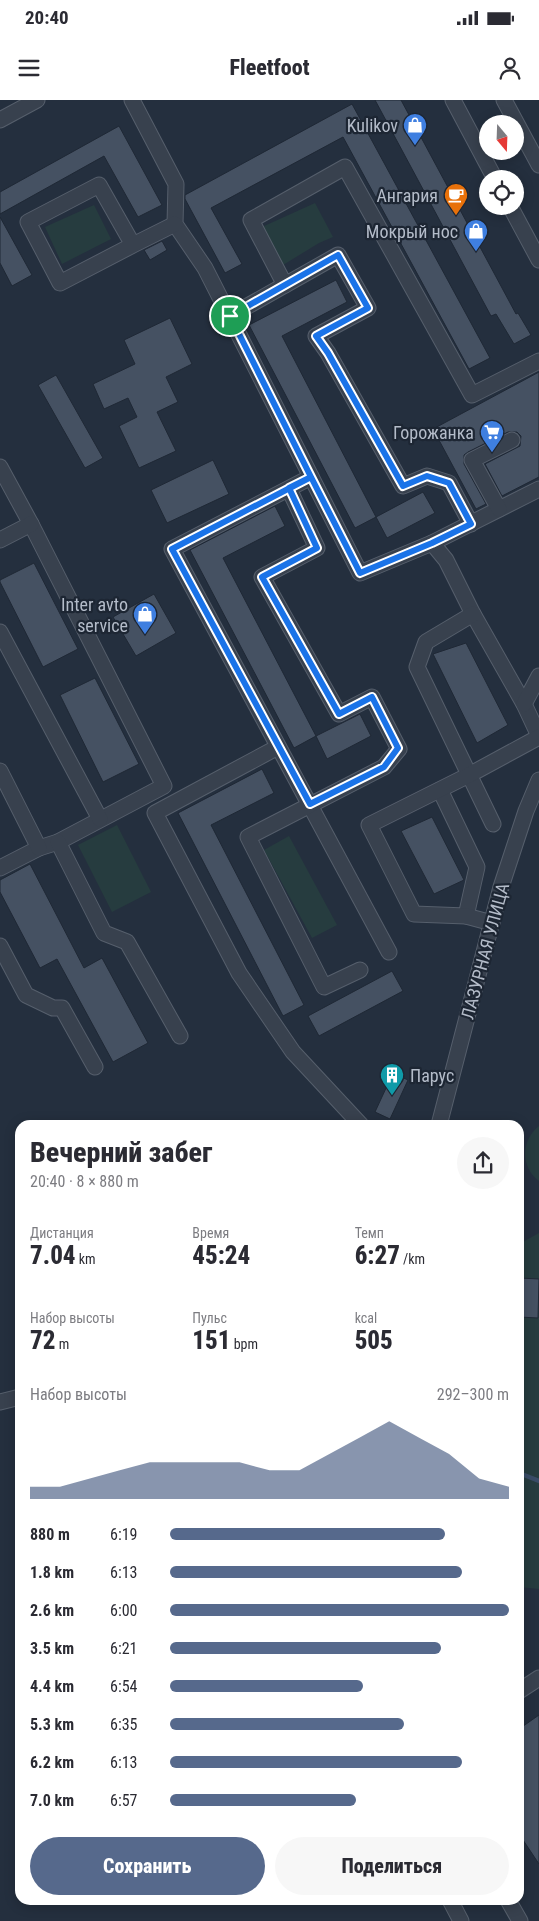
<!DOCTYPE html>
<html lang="ru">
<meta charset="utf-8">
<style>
:root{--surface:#fff;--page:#f7f7f7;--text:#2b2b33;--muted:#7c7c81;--accent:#56698c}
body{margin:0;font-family:"Roboto Condensed",sans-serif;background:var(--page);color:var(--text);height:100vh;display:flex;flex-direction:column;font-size:19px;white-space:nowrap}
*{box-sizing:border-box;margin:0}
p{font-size:16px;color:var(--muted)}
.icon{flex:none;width:28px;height:28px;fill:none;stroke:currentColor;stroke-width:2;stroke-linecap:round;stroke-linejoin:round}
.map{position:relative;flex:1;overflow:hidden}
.drawer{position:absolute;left:15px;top:1020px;width:509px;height:785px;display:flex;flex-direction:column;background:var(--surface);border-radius:15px;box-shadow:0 2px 12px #0003}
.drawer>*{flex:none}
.needle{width:32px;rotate:161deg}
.fabs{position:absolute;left:479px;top:15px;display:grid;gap:10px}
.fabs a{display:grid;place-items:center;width:45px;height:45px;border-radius:50%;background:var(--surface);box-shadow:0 2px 12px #0003;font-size:25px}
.pin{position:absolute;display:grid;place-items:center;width:42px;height:42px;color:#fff;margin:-21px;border:2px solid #fff;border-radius:50%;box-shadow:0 1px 5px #0007}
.round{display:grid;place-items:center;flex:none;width:52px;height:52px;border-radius:26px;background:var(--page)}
.overview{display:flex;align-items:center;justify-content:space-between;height:85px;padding:0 15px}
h1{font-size:28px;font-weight:800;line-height:38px}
.stats{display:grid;grid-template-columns:repeat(3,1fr);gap:8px;height:85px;padding:5px 15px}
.stats div{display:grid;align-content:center}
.stats b{font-size:25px;font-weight:800}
.stats small{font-size:14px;font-weight:400}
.stats p{font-size:14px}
.chart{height:140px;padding:10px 15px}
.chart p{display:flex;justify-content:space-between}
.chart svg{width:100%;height:90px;margin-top:5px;fill:var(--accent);opacity:.7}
.primary-button{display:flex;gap:10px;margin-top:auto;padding:10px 15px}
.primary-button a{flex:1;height:58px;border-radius:30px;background:var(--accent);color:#fff;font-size:20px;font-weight:800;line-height:58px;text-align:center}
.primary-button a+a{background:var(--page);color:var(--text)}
ul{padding:0 15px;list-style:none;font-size:16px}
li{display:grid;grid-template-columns:80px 60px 1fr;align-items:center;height:38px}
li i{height:12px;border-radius:6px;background:var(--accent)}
.status{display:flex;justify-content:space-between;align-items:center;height:35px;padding:0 25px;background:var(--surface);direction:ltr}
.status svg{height:14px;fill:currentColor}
header{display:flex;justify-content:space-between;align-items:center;height:65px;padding:0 15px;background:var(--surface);font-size:22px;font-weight:800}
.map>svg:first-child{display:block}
.green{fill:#263c3f}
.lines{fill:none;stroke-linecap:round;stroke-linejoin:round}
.stream{stroke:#394c67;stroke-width:4.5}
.building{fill:#455162;stroke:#1f2835}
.minor-casing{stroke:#565f6c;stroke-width:17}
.minor{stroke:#38414e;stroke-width:15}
.route-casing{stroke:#fff;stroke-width:10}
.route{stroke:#1a73e8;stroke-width:6}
.labels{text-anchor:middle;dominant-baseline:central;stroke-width:4.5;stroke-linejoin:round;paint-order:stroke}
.poi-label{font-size:18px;fill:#b4bcc9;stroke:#1d2633;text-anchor:end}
.street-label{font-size:18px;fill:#b4bcc9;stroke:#1d2633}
</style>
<div class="status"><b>20:40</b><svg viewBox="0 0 49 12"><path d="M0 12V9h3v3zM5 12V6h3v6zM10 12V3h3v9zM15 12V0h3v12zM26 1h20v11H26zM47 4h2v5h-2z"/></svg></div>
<header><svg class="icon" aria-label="menu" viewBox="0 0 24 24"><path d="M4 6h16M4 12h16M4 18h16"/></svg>Fleetfoot<svg class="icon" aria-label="person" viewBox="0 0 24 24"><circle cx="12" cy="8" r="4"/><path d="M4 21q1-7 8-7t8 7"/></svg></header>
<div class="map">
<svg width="539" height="1821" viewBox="0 0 539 1821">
<rect width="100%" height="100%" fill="#242f3e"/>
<g class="green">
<path d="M315,103L333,137L319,143L283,165L262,127Z"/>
<path d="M94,105L111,139L62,164L45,127Z"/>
<path d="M117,725L151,792L112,812L78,745Z"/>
<path d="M289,736L337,825L312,838L264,750Z"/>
<path d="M539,1026V1081C520,1067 521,1040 539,1026Z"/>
<path d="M539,1133V1489L519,1487V1144Z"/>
</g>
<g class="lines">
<path class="stream" d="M519,1373L539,1381"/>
</g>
<g class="building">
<path d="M375,0H401L516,214L518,213L531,235L514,244L496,214L491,216Z"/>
<path d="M352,4L490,258L469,269L343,37L211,108L242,164L225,173L185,99V95Z"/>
<path d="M119,26L162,105L138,117L104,56L0,114V92Z"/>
<path d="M0,117L32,175L12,186L0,163Z"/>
<path d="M162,141L167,150L150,160L144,150Z"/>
<path d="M336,180L347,202L282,236L376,417L355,428L249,225Z"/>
<path d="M170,218L192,264L166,277L178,302L157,312L176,351L139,368L119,326L137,317L128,298L104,309L93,284L135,264L124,240Z"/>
<path d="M539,272V377L502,396L485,364L520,346L521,336L517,332H508L468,352L464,355V364L486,404L476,409L433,329Z"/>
<path d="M56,275L103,358L85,368L38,285Z"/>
<path d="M213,360L229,394L167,423L151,390Z"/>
<path d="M423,392L435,413L387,438L376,417Z"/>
<path d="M275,406L285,426L223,458L316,636L294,648L190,450Z"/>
<path d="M34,463L78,549L43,567L0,482V480Z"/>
<path d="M154,494L176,533L136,556L113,517Z"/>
<path d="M466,543L508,625L477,643L433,554Z"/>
<path d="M95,578L139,664L103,682L60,595Z"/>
<path d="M360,614L371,636L327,659L316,636Z"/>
<path d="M262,669L274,693L211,725L304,905L283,916L178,713Z"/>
<path d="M432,717L464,780L434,794L401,731Z"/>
<path d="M30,764L84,868L102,858L148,943L113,962L57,859L40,868L0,792V780Z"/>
<path d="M392,871L403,891L319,936L308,916Z"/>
<path d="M393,973L408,980L390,1019L375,1012Z"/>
<path d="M519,1178L539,1179L538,1218L519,1217Z"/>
<path d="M539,1615V1764L519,1734V1629Z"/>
</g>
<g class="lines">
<g class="minor-casing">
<g id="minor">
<path d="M132,0L176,84L175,124L205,168L360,473L432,443L539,389"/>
<path d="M453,0L495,79"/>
<path d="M504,0L539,65"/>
<path d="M0,20L37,0"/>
<path d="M510,106L539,160"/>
<path d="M133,145L60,183L28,122L99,85L133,145L175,124"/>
<path d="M285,185L251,120L345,67L472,295L539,261"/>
<path d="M230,216L338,155L368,208L316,236L328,253L403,386L427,376L449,383L471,424"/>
<path d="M0,367L31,424L164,686L58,742L39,748L0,768"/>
<path d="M311,377L172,449L389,852"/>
<path d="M289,389L317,448L262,477L339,614L372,597L399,649L384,667L248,737L324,887L360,870"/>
<path d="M499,409L472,360L512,340"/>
<path d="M0,440L31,424"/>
<path d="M432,443L446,460L473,514L524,604L539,636"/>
<path d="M473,514L426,542L417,567L493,724"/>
<path d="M0,532L100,719"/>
<path d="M524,604L539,576"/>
<path d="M278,647L155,713L239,873L293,952L361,1025"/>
<path d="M0,671L39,748"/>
<path d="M440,690L477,767L466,816"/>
<path d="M58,742L104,833L127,842L180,936"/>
<path d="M492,823L466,816L414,814L369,725L469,675L539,637"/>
<path d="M0,846L26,895L53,908H62L95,967"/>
<path d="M439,1025L501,787L526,711L539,680"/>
<path d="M0,1302L20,1297"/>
<path d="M519,1591L539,1578"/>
<path d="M450,1800L461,1821"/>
<path d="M508,1800L520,1821"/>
</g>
</g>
<use href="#minor" class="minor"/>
</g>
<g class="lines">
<g class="route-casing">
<path id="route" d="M230,216L311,377L172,449L310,704L384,667L398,648L372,597L339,614L262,477L317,448L289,388L311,377L360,473L432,443L471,424L449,383L427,376L403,386L328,253L316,236L368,208L338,155L230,216"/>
</g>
<use href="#route" class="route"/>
</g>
<defs>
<g id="shop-pin" transform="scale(1.25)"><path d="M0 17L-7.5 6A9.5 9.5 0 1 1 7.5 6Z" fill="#3f7fe0" stroke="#1d2633"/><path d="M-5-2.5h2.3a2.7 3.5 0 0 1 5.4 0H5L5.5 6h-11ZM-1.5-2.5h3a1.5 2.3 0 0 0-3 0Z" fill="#fff"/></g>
<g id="cafe-pin" transform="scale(1.25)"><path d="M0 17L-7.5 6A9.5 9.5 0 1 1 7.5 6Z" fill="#e8710a" stroke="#1d2633"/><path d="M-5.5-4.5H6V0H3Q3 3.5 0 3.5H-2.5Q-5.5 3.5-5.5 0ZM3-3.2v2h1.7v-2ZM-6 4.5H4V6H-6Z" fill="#fff"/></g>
<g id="supermarket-pin" transform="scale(1.25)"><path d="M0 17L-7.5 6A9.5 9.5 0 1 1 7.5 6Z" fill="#3f7fe0" stroke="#1d2633"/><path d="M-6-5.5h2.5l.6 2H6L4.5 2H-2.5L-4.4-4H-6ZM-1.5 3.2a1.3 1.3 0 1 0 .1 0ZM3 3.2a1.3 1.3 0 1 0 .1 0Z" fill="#fff"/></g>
<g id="building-pin" transform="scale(1.25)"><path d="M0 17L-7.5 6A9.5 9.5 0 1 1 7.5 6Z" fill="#0f9aa8" stroke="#1d2633"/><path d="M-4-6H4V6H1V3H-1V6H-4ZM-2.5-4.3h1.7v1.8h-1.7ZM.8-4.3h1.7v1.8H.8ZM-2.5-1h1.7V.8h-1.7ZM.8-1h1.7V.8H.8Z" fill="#fff"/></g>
</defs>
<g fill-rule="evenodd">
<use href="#shop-pin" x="415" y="25"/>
<use href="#cafe-pin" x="456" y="95"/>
<use href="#shop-pin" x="476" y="131"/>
<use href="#supermarket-pin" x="492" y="332"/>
<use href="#shop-pin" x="145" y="514"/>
<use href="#building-pin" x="392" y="975"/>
</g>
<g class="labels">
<g class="poi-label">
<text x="398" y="25">Kulikov</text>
<text x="438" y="95">Ангария</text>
<text x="458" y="131">Мокрый нос</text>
<text x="474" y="332">Горожанка</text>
<text x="128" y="504">Inter avto<tspan x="128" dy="21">service</tspan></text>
<text x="410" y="975" text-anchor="start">Парус</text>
</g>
<g class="street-label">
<text transform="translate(485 851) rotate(-75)">ЛАЗУРНАЯ УЛИЦА</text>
</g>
</g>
</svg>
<div class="fabs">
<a><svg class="needle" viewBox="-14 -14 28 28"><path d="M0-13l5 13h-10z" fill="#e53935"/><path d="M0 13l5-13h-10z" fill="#7c7c81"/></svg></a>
<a><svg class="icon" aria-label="locate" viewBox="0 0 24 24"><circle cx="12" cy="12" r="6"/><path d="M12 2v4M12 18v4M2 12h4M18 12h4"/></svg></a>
</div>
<div class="pin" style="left:230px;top:216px;background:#1e9e55"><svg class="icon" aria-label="arrive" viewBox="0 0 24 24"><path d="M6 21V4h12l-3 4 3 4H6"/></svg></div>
<section class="drawer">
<div class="overview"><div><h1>Вечерний забег</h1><p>20:40 · 8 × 880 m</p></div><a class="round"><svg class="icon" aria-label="share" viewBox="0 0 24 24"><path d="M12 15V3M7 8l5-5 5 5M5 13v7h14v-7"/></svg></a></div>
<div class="stats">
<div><p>Дистанция</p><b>7.04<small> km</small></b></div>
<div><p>Время</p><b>45:24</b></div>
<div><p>Темп</p><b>6:27<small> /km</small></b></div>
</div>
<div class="stats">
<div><p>Набор высоты</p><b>72<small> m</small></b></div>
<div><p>Пульс</p><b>151<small> bpm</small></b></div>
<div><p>kcal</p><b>505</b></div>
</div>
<div class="chart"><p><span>Набор высоты</span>292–300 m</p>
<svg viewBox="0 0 160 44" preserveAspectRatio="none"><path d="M0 44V38L10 38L20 34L30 30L40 26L50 26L60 26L70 26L80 30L90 30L100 22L110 14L120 6L130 14L140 22L150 34L160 38V44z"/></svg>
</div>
<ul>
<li><b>880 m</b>6:19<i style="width:81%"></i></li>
<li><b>1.8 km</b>6:13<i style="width:86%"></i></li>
<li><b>2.6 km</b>6:00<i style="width:100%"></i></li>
<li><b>3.5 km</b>6:21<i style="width:80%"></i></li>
<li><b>4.4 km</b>6:54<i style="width:57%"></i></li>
<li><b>5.3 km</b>6:35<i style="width:69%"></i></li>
<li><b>6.2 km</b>6:13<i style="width:86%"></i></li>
<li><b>7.0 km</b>6:57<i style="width:55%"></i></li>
</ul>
<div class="primary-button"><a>Сохранить</a><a>Поделиться</a></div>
</section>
</div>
